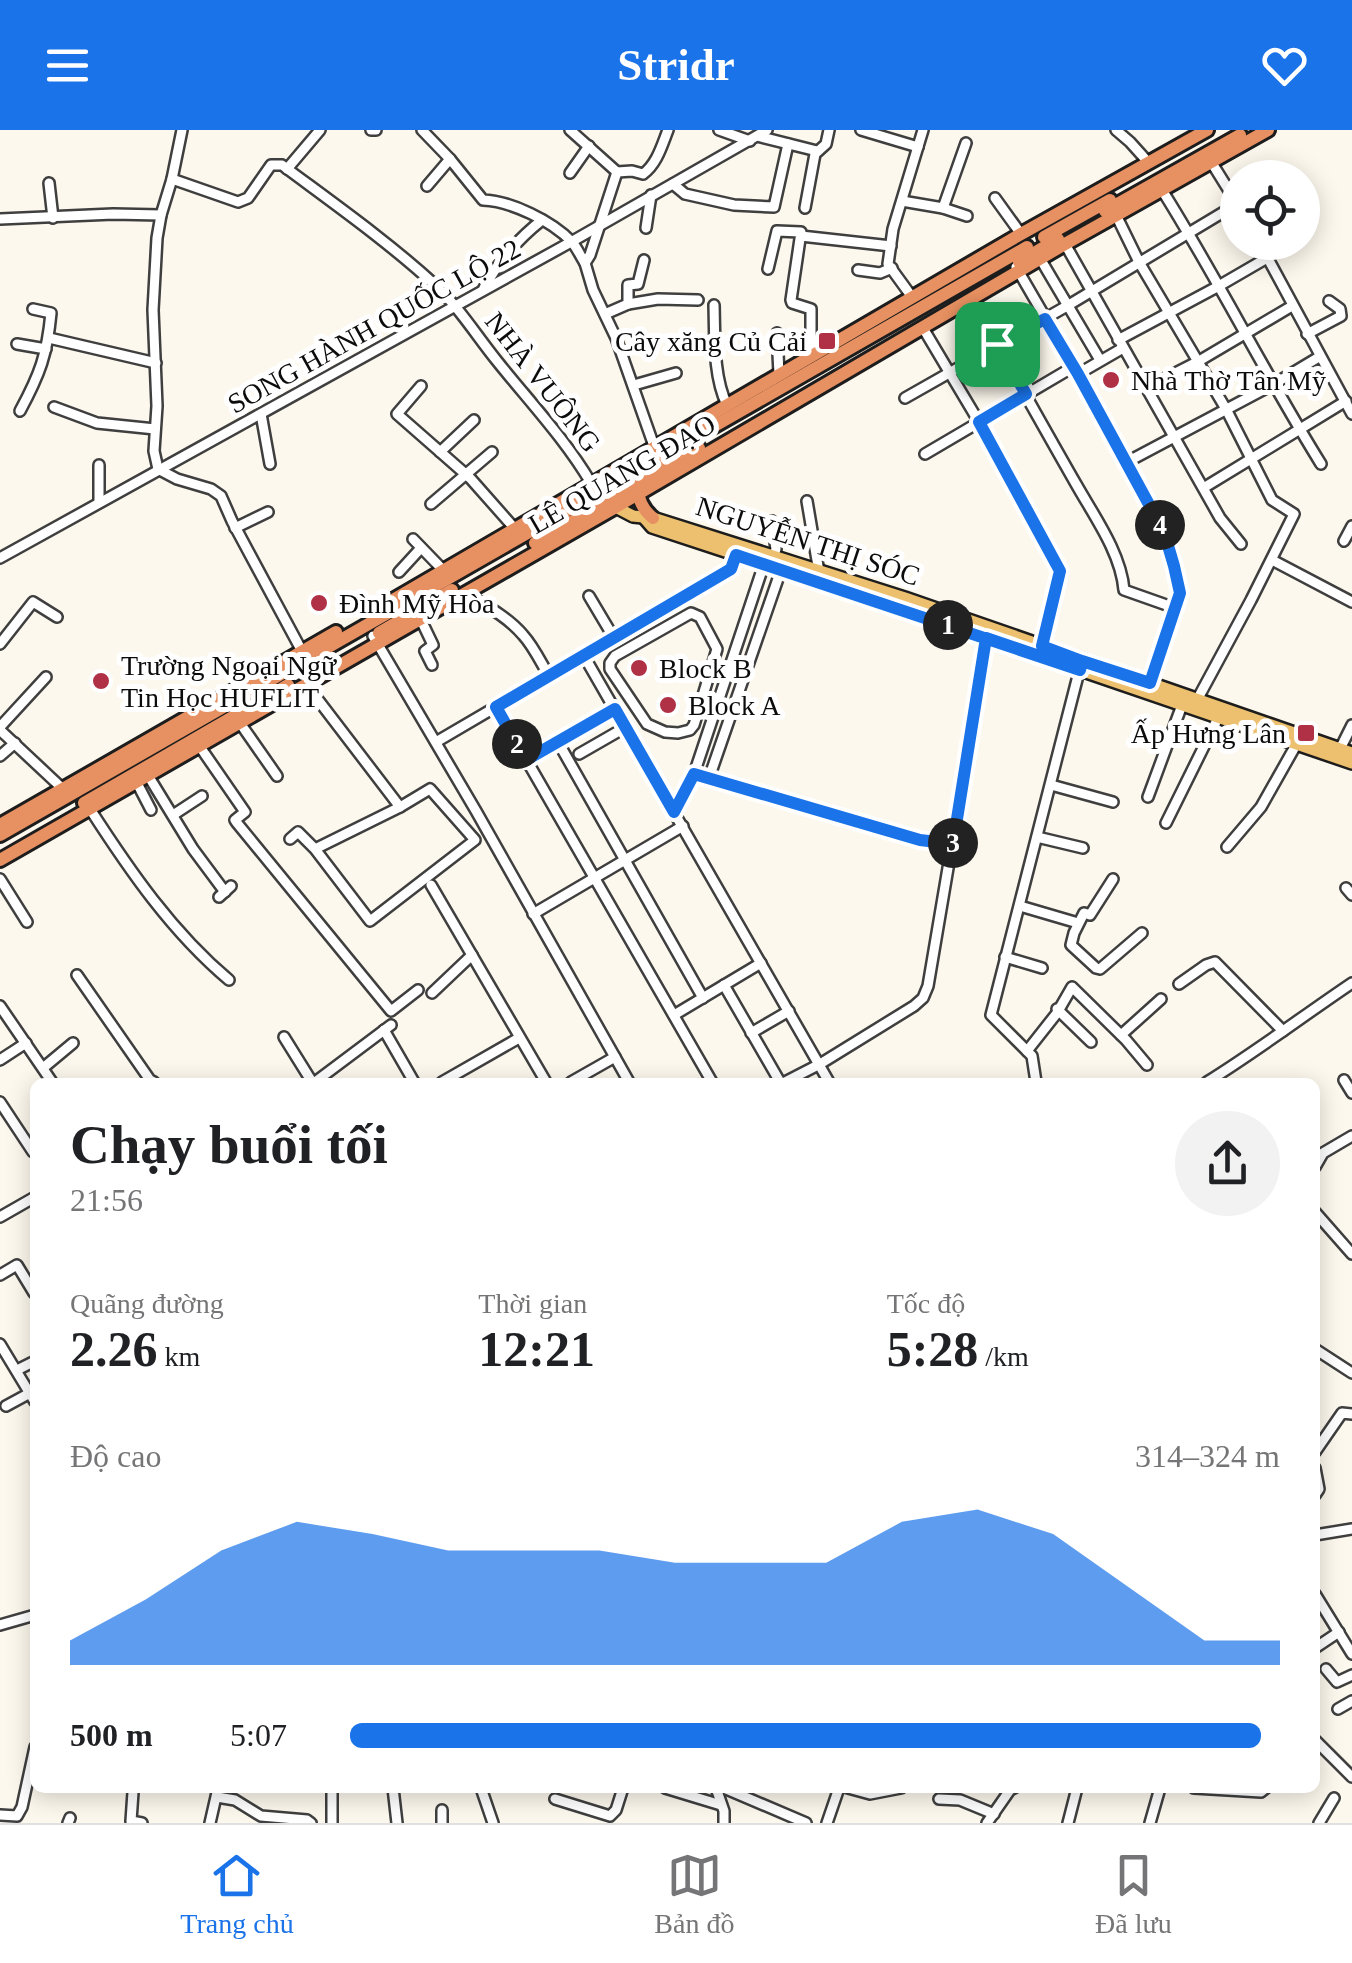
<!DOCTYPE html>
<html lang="vi">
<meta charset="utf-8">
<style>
:root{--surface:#fff;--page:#f2f2f2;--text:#202124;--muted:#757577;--line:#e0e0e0;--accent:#1a73e8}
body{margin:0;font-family:Georgia,serif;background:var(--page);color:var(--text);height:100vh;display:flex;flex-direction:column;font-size:38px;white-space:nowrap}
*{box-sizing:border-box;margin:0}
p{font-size:32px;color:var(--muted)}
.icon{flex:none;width:55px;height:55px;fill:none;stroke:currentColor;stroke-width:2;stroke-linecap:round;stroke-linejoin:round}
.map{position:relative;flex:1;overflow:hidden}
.panel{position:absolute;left:30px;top:948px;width:1290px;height:715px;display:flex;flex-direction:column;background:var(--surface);border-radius:15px;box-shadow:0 5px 25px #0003}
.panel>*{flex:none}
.controls{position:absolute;left:1220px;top:30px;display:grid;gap:20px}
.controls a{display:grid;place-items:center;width:100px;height:100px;border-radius:50%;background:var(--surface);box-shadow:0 5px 25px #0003;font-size:50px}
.pin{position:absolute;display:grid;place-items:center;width:85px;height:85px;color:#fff;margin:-42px;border-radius:20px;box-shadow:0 5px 15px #0006}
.km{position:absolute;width:50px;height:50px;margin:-25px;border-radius:50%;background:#222;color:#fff;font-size:28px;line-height:50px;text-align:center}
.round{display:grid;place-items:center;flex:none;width:105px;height:105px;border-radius:52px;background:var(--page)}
.overview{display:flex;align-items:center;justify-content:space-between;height:170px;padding:0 40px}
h1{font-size:55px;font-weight:600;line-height:75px}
.metrics{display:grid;grid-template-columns:repeat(3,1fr);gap:15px;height:170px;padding:10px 40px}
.metrics div{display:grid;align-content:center}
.metrics b{font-size:50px;font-weight:600}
.metrics small{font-size:28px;font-weight:400}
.metrics p{font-size:28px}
.chart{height:280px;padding:20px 40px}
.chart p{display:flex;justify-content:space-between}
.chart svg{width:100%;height:180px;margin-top:10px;fill:var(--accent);opacity:.7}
ul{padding:0 40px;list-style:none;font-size:32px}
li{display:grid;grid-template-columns:160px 120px 1fr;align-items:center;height:75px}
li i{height:25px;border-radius:12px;background:var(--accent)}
header{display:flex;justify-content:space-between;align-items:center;height:130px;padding:0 40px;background:var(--accent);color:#fff;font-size:45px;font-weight:600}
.tab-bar{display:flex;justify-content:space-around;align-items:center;height:140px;border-top:2px solid var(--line);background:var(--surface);font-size:28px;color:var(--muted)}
.tab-bar a{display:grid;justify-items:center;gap:5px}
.tab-bar .on{color:var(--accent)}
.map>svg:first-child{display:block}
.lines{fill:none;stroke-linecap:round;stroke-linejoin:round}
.minor-casing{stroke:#3f3f3f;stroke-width:14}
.major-casing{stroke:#1d1d1d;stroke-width:16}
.highway-casing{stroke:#1d1d1d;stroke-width:18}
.minor{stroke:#fff;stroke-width:9}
.major{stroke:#ecc06e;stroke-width:11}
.highway{stroke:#e79061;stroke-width:12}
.route-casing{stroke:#fff;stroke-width:20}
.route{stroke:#1a73e8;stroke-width:12}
.poi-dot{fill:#b03145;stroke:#fff;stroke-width:4}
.labels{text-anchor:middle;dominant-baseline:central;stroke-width:10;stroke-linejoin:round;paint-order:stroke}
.street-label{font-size:28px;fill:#0c0c0c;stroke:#fff}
.poi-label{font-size:28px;fill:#0c0c0c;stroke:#fff;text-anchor:start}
</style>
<header><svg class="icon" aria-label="menu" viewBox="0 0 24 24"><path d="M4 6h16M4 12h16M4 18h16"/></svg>Stridr<svg class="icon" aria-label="heart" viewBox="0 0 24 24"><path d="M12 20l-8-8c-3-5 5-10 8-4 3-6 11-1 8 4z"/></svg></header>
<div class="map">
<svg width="1352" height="1693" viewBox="0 0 1352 1693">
<rect width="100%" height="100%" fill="#fdf8ed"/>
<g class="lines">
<g class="minor-casing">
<g id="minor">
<path d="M182,0L172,49L161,85L157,108L153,180L157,276L154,321L158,339L177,349L211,359L221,366L232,391L304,525"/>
<path d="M371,0H376"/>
<path d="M422,0L450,29L483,70C511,71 552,91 572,112C577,118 581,127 585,133"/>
<path d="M570,0L617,42"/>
<path d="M719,0L750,11"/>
<path d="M861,0L918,17"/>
<path d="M1116,0L1130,12L1148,32"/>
<path d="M757,6L817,21"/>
<path d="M1210,30L1238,75"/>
<path d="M287,39L320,0"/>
<path d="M617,42L590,125L585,133L593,160L616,208L654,316"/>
<path d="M617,42L632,41L643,44C657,34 662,15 668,0"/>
<path d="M570,43L589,16"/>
<path d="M172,49L238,72L248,68L271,35H282C333,73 387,111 434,154C459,177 476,205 497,231C529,271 565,309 591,353"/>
<path d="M49,53L53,88"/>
<path d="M673,54L685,64L734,75L774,77L788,14"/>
<path d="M427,56L450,29"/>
<path d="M1162,60C1218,149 1265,244 1321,334"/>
<path d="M995,68L1021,104"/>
<path d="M902,71L943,78L966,13"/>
<path d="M805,78L815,24L826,14L829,0"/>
<path d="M943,78L967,86"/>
<path d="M1116,85L1139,132L1226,279L1272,370L1294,384L1251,470L1197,570"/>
<path d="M0,89L113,84L161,85"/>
<path d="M646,98L651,65"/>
<path d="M801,106L891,116"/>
<path d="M1259,112L1352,284"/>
<path d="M1065,114L1220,388L1241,414"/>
<path d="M1038,125L1100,230"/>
<path d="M1016,137L1078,244L1164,402L1181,463L1150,553"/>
<path d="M768,139L777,101L801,102L791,170L792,173L811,179V210L814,223"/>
<path d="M858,140L880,143L892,138"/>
<path d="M484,158C498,132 518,109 542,90"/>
<path d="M912,167L888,134L893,99L923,0"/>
<path d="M971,170C1007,231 1041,293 1076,354C1094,386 1121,423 1124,460L1175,478"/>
<path d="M628,174L658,169L698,170"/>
<path d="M714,175C715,207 713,246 727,275"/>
<path d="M605,184L628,174V155L638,154L644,130"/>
<path d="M923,198L979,292L1060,441L1041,516"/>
<path d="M777,203L779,244"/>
<path d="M1307,204L1341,186L1340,179L1329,171"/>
<path d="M49,208L156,233"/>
<path d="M1118,210L1217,157L1267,128"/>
<path d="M17,214L46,219"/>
<path d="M1078,244L1123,218"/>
<path d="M634,255L676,243"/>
<path d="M421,256L397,284L470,348L516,400"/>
<path d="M1146,258L1199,231L1292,176"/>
<path d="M905,268L1067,176L1237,74"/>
<path d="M54,277L97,293L155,299"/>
<path d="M20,281C40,244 47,225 51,183L33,179"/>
<path d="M261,284L270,334"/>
<path d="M440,322L474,290"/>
<path d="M925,324L1073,237"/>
<path d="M1127,332L1274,254L1319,227"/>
<path d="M99,335V372"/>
<path d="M1205,357L1346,271"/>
<path d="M807,371L819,442"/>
<path d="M431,374L492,322"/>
<path d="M772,391L776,419L773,428"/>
<path d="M235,398L268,382"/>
<path d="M413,409L444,441"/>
<path d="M1344,411L1352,396"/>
<path d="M0,428L571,112L767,0"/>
<path d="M1272,430L1352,472"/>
<path d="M399,442L421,418"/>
<path d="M465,463C485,475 508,487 523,505C534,517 541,533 549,546"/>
<path d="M589,466L614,508"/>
<path d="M691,483L700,487L717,519L694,595L690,600L678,603L665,602L647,594L610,539V533L615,526Z"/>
<path d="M421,490L433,515L425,521L432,535"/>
<path d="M373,506L476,681L629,952"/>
<path d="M0,514L33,472L57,487"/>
<path d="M584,526L829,952"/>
<path d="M306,554L400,677"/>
<path d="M496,577L712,952"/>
<path d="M240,593L277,646"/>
<path d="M0,597L46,547"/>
<path d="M0,600L64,660"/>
<path d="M196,611L245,682L235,690L237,693L391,881L418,860"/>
<path d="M436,612L731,439L736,425"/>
<path d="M558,612L703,868"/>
<path d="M1340,619L1352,595"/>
<path d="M579,624L626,597"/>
<path d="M0,626L15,613"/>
<path d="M526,630L615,579"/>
<path d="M694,644L921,710L953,714"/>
<path d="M149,647L193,719L225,762"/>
<path d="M709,648L781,440"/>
<path d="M137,653L151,680"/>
<path d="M1051,655L1113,672"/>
<path d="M1148,667L1182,575"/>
<path d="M90,679C130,741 172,802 229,850"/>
<path d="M674,682L694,644L764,434"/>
<path d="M173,685L202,666"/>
<path d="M1166,693L1218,588"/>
<path d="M1037,707L1083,718"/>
<path d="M290,709L298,702L315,719L370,791L475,710L430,659L400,677L315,719"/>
<path d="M1227,717L1261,677L1296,615"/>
<path d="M0,749L27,792"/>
<path d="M1113,749L1090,785L1084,783L1074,803L1071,815L1096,838L1100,839L1142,803"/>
<path d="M431,755L546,952"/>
<path d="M1346,758L1352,765"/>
<path d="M219,767L231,756"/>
<path d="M1020,776L1078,793"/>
<path d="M533,784L683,696"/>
<path d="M1005,827L1042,838"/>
<path d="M77,845L150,950L154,952"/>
<path d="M1179,854L1206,835L1215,832L1283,901"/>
<path d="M724,855L780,952"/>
<path d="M432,863L472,825"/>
<path d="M0,876L52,952"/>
<path d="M1057,879L1091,912"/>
<path d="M674,885L761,833"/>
<path d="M384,900L414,952"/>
<path d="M751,903L789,881"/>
<path d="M1121,905L1161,869"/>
<path d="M284,907L312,952"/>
<path d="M1027,921L1057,883L1072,857L1126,910L1147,935"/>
<path d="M0,930L26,913"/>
<path d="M43,938L73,913"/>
<path d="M1344,950L1352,963"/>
<path d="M315,952L391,895"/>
<path d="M442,952L519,908"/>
<path d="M571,952L615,927"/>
<path d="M785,952L820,934L914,876L923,868L928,856L987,508"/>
<path d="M1036,952L1032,926L991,885L1081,534"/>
<path d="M1207,952C1257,921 1303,886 1352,853"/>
<path d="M0,972L33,1022L35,1021"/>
<path d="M1315,1037L1323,1023L1352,1006"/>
<path d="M1315,1082L1352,1124"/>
<path d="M0,1087L35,1067"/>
<path d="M0,1145L17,1135L34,1163"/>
<path d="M0,1214L35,1272"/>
<path d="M1315,1219L1352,1243"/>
<path d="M17,1240L35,1231"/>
<path d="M6,1276L30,1263"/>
<path d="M1315,1322L1342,1283L1352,1284"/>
<path d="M1315,1338L1319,1359L1315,1365"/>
<path d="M1315,1405L1352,1399"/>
<path d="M1315,1464L1352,1524"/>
<path d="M0,1495L35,1485"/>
<path d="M1315,1518L1339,1502"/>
<path d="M1326,1539L1337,1552L1352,1545"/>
<path d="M1338,1579L1352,1571"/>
<path d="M1315,1610L1352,1647"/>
<path d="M332,1658V1693"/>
<path d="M393,1658L397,1693"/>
<path d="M481,1658L493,1693"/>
<path d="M665,1658L721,1675"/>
<path d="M716,1658L724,1681V1693"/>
<path d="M724,1658L806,1693"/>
<path d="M848,1658L870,1664L901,1658"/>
<path d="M1194,1658L1261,1662L1266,1658"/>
<path d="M133,1662L131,1691L142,1693"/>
<path d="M217,1667L235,1670L261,1686L307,1690L311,1693"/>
<path d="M555,1669L610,1686L616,1680L623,1658"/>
<path d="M939,1669L960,1670L994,1684"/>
<path d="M442,1680V1693"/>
<path d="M0,1685L17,1686L22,1677L35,1617"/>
<path d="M68,1693L70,1688"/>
<path d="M210,1693L218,1658"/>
<path d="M827,1693L839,1658"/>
<path d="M987,1693L1010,1660L1014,1658"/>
<path d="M1068,1693L1077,1658"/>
<path d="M1150,1693L1160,1658"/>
<path d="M1319,1693L1334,1668"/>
</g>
</g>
<g class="major-casing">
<g id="major">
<path d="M608,373L633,386L653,388L905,468L1352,623"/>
<path d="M645,389L652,397L902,479L1352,633"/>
</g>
</g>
<g class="highway-casing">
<g id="highway">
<path d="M1105,81L1240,5"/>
<path d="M1044,107L1110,70"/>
<path d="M1019,132L1058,109"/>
<path d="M638,356C637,368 643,380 653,388"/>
<path d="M535,413L699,318"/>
<path d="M393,470L1021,104L1207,0"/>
<path d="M379,503L452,460"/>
<path d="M84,673L288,555"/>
<path d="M0,695L336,502"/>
<path d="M0,705L1027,117"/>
<path d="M0,730L614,378L1065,114L1268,0"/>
</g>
</g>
<use href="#minor" class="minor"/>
<use href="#major" class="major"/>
<use href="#highway" class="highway"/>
</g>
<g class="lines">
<g class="route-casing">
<path id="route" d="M997,214L1026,264L979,292L1060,441L1042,516L1082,531L1080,540L736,425L731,439L496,577L526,630L615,579L674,682L694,644L920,710L953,714L986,508L1080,540L1082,531L1150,553L1180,463L1174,436L1164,402L1078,244L1045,189L997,214"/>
</g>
<use href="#route" class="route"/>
</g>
<g class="poi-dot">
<rect x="817" y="201" width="20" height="20" rx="5"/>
<circle cx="1111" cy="250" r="10"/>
<circle cx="319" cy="473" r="10"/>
<circle cx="639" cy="538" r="10"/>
<circle cx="101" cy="551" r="10"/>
<circle cx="668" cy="575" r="10"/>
<rect x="1296" y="593" width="20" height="20" rx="5"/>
</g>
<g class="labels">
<g class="street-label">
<text transform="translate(374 196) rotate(-29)">SONG HÀNH QUỐC LỘ 22</text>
<text transform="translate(543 252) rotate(52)">NHÀ VUÔNG</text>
<text transform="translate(622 344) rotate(-30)">LÊ QUANG ĐẠO</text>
<text transform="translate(808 411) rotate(18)">NGUYỄN THỊ SÓC</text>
</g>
<g class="poi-label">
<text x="807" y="211" text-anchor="end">Cây xăng Củ Cải</text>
<text x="1131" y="250">Nhà Thờ Tân Mỹ</text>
<text x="339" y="473">Đình Mỹ Hòa</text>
<text x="121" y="535">Trường Ngoại Ngữ<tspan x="121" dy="32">Tin Học HUFLIT</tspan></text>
<text x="659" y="538">Block B</text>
<text x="688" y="575">Block A</text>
<text x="1286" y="603" text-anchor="end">Ấp Hưng Lân</text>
</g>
</g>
</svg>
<div class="controls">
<a><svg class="icon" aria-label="locate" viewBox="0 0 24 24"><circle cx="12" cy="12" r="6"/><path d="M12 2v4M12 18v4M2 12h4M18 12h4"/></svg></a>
</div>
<div class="pin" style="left:997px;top:214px;background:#1e9e55"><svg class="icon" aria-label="arrive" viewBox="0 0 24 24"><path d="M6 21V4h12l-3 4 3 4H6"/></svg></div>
<b class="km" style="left:948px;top:495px">1</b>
<b class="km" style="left:517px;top:614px">2</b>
<b class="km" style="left:953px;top:713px">3</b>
<b class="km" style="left:1160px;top:395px">4</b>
<section class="panel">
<div class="overview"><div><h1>Chạy buổi tối</h1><p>21:56</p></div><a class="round"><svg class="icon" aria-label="share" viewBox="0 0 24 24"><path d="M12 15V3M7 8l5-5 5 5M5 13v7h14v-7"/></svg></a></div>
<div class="metrics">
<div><p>Quãng đường</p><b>2.26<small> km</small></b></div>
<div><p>Thời gian</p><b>12:21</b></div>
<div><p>Tốc độ</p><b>5:28<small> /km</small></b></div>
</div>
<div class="chart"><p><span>Độ cao</span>314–324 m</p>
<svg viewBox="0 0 160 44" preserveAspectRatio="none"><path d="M0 44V38L10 28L20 16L30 9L40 12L50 16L60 16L70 16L80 19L90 19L100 19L110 9L120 6L130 12L140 25L150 38L160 38V44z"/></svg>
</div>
<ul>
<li><b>500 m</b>5:07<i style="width:98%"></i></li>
</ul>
</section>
</div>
<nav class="tab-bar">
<a class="on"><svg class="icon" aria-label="home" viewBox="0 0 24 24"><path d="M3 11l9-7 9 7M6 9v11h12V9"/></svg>Trang chủ</a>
<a><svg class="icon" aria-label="map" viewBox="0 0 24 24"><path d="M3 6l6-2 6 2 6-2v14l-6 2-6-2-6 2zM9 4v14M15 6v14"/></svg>Bản đồ</a>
<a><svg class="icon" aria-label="saved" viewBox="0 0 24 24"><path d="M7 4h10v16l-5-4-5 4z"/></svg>Đã lưu</a>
</nav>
